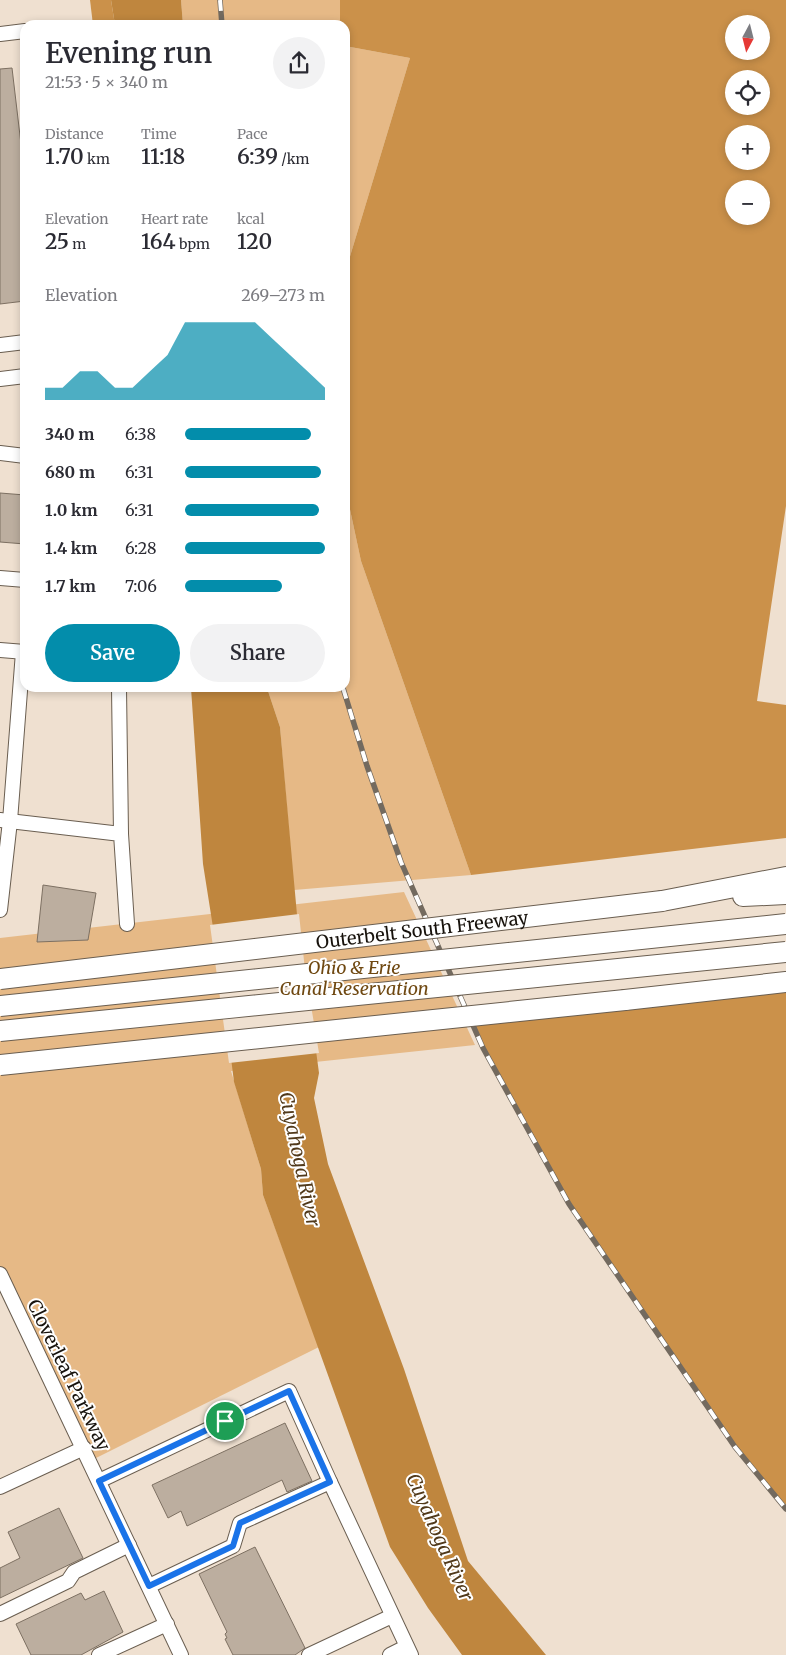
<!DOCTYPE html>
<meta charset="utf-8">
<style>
:root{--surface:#fff;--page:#f2f2f3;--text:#2b2b33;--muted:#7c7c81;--accent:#038dab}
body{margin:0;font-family:Merriweather,serif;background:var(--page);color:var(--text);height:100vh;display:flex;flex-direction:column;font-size:19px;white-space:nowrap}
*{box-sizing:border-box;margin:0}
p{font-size:16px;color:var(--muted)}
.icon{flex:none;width:28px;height:28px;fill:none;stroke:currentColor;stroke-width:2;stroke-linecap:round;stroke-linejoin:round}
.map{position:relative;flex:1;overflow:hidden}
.details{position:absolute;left:20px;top:20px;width:330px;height:672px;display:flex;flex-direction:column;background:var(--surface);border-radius:15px;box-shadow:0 2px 8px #0003}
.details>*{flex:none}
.needle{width:32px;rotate:187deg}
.fabs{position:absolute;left:725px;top:15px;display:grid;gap:10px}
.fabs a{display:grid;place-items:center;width:45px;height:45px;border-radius:50%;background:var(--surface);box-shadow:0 2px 8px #0003;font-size:25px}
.pin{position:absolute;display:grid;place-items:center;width:42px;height:42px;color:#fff;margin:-21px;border:2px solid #fff;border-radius:50%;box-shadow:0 1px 5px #0007}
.round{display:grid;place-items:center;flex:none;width:52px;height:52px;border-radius:26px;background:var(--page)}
.headline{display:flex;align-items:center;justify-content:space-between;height:85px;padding:0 25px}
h1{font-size:28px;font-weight:600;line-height:38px}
.metrics{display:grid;grid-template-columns:repeat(3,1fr);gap:8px;height:85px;padding:5px 25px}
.metrics div{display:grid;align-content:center}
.metrics b{font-size:21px;font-weight:600}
.metrics small{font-size:14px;font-weight:400}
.metrics p{font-size:14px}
.chart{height:140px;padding:10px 25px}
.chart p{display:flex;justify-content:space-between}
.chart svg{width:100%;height:90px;margin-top:5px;fill:var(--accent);opacity:.7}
.primary-button{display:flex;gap:10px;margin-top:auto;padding:10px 25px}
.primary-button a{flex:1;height:58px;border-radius:30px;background:var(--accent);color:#fff;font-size:20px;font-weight:600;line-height:58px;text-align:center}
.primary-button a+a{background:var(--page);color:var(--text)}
ul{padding:0 25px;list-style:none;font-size:16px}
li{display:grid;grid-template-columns:80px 60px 1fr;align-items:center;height:38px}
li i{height:12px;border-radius:6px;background:var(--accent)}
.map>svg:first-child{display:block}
.green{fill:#e6b986}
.forest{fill:#cb914a;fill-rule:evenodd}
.water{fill:#bf863e}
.pier{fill:#efe0d0}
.building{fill:#bcae9f;stroke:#7d7062}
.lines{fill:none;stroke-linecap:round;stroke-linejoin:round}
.minor-casing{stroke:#6a5e50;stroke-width:16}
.highway-casing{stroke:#6a5e50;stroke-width:22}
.minor{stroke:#fff;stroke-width:14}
.highway{stroke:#fff;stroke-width:20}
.rail-casing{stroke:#736a5f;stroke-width:5.5}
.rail{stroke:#fff;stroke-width:4;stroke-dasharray:11;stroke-linecap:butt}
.highway-bridge-casing{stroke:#6a5e50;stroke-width:22;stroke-linecap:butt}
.highway-bridge{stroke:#fff;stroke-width:20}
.route-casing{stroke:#fff;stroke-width:10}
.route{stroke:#1a73e8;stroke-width:6}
.labels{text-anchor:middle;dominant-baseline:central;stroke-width:4;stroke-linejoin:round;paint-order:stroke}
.street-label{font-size:18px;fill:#17120c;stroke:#fff}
.park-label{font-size:18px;font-style:italic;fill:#6f4811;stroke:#fff}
.water-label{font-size:19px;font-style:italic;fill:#51391a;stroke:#fff}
</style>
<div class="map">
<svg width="786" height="1655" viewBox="0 0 786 1655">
<rect width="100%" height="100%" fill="#efe0d0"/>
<g class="green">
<path d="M181,0H340V25H183Z"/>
<path d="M345,46L410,58L345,273Z"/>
<path d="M345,486L361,561L471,875L294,890L280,727L267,688H345Z"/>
<path d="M404,892L475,1045L231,1071L261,1169L263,1195L319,1347L90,1461L0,1274V938Z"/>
</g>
<g class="forest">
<path d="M90,0H111L115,25H93Z"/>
<path d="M340,0H786V506L757,701L786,705V838L471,875L361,561L345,486V273L410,58L345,46V25H340ZM734,24H761V51H734ZM734,79H761V106H734ZM734,134H761V161H734ZM734,189H761V216H734Z"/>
<path d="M786,985V1509C730,1440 679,1369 630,1295C570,1205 511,1112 468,1013Z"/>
</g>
<g class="water">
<path d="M111,0H181L183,25H115Z"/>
<path d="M191,688H267L280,727L302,970L310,1006L319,1073L314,1098L328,1164L404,1369L468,1561L546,1655H462L428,1608L390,1547L263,1195L261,1169L234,1082L221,978L203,864Z"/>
</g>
<path class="pier" d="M299,914L305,970L319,1053L229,1063L210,925Z"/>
<g class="building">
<path d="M12,68L25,178V301L0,304V69Z"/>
<path d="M0,493L25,495V544L0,542Z"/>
<path d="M43,885L96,893L88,940L37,942Z"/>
<path d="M285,1423L312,1481L287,1492L282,1480L187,1526L181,1511L168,1518L152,1485Z"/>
<path d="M59,1508L83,1558L0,1598V1568L20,1558L8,1532Z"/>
<path d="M255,1547L305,1648L295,1655H233L225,1639L227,1638L225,1634L227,1632L199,1574Z"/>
<path d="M104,1591L123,1632L81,1655H31L16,1624L81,1593L85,1600Z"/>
</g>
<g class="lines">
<g class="minor-casing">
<g id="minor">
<path d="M0,34L25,31"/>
<path d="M0,345L25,342"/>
<path d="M0,379L25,376"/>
<path d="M0,453L25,456"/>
<path d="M0,578L25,580"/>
<path d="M0,650L25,652"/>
<path d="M119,688L121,834"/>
<path d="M0,820L121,834L127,924"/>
<path d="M0,910L10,821L23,652"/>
<path d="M0,1274L181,1655"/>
<path d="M99,1481L289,1391L330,1482"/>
<path d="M0,1487L84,1448"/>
<path d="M149,1586L233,1546L240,1523L330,1482L411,1655"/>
<path d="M0,1614L68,1581L74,1572L129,1545"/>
<path d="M99,1655L167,1624"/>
<path d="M309,1655L392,1616"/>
<path d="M390,1655L406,1647"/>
</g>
</g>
<g class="highway-casing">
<g id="highway">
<path d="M743,896L786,894"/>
<path d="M662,901L786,877"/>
<path d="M625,1000L786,982"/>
</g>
</g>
<use href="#minor" class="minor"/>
<use href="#highway" class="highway"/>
<g class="rail-casing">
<g id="rail">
<path d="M220,0L222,25"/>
<path d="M343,688L367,766L401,862L483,1048L569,1204L735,1447L786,1509"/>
</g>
</g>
<use href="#rail" class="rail"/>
<g class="highway-bridge-casing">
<g id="highway-bridge">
<path id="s1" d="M0,979L662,901"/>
<path d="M0,1006L786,924"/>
<path d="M0,1031L786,952"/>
<path d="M0,1065L625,1000"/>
</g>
</g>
<use href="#highway-bridge" class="highway-bridge"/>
</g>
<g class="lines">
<g class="route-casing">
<path id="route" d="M289,1391L330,1482L240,1523L233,1546L149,1586L99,1481Z"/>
</g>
<use href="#route" class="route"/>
</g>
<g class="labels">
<g class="street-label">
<text stroke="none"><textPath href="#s1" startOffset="425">Outerbelt South Freeway</textPath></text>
<text transform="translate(69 1375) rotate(64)">Cloverleaf Parkway</text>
</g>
<g class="park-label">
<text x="354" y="967">Ohio &amp; Erie<tspan x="354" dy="21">Canal Reservation</tspan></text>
</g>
<g class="water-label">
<text transform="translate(300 1159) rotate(78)">Cuyahoga River</text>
<text transform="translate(440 1537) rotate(66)">Cuyahoga River</text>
</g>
</g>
</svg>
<div class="fabs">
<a><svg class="needle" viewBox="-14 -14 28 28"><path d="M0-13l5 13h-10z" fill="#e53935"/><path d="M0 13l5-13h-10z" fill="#7c7c81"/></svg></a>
<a><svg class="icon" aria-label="locate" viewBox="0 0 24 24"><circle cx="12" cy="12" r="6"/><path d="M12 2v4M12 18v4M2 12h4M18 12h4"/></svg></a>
<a>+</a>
<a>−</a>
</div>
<div class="pin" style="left:225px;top:1421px;background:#1e9e55"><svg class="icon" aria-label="arrive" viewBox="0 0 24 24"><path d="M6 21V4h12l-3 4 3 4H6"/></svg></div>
<section class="details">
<div class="headline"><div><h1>Evening run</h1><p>21:53 · 5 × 340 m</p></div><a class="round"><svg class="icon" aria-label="share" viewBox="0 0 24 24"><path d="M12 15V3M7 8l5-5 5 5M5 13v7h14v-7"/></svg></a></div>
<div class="metrics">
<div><p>Distance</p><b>1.70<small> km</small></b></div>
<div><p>Time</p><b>11:18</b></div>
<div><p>Pace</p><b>6:39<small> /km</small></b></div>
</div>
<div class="metrics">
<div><p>Elevation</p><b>25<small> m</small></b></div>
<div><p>Heart rate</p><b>164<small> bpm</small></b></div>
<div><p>kcal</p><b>120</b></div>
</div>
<div class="chart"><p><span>Elevation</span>269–273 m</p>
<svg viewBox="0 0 160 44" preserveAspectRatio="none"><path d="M0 44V38L10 38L20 30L30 30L40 38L50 38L60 30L70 22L80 6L90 6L100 6L110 6L120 6L130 14L140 22L150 30L160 38V44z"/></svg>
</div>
<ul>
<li><b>340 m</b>6:38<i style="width:90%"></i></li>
<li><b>680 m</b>6:31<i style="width:97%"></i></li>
<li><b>1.0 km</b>6:31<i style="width:96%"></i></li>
<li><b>1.4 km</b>6:28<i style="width:100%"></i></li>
<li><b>1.7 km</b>7:06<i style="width:69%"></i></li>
</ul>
<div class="primary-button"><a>Save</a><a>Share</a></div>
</section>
</div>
